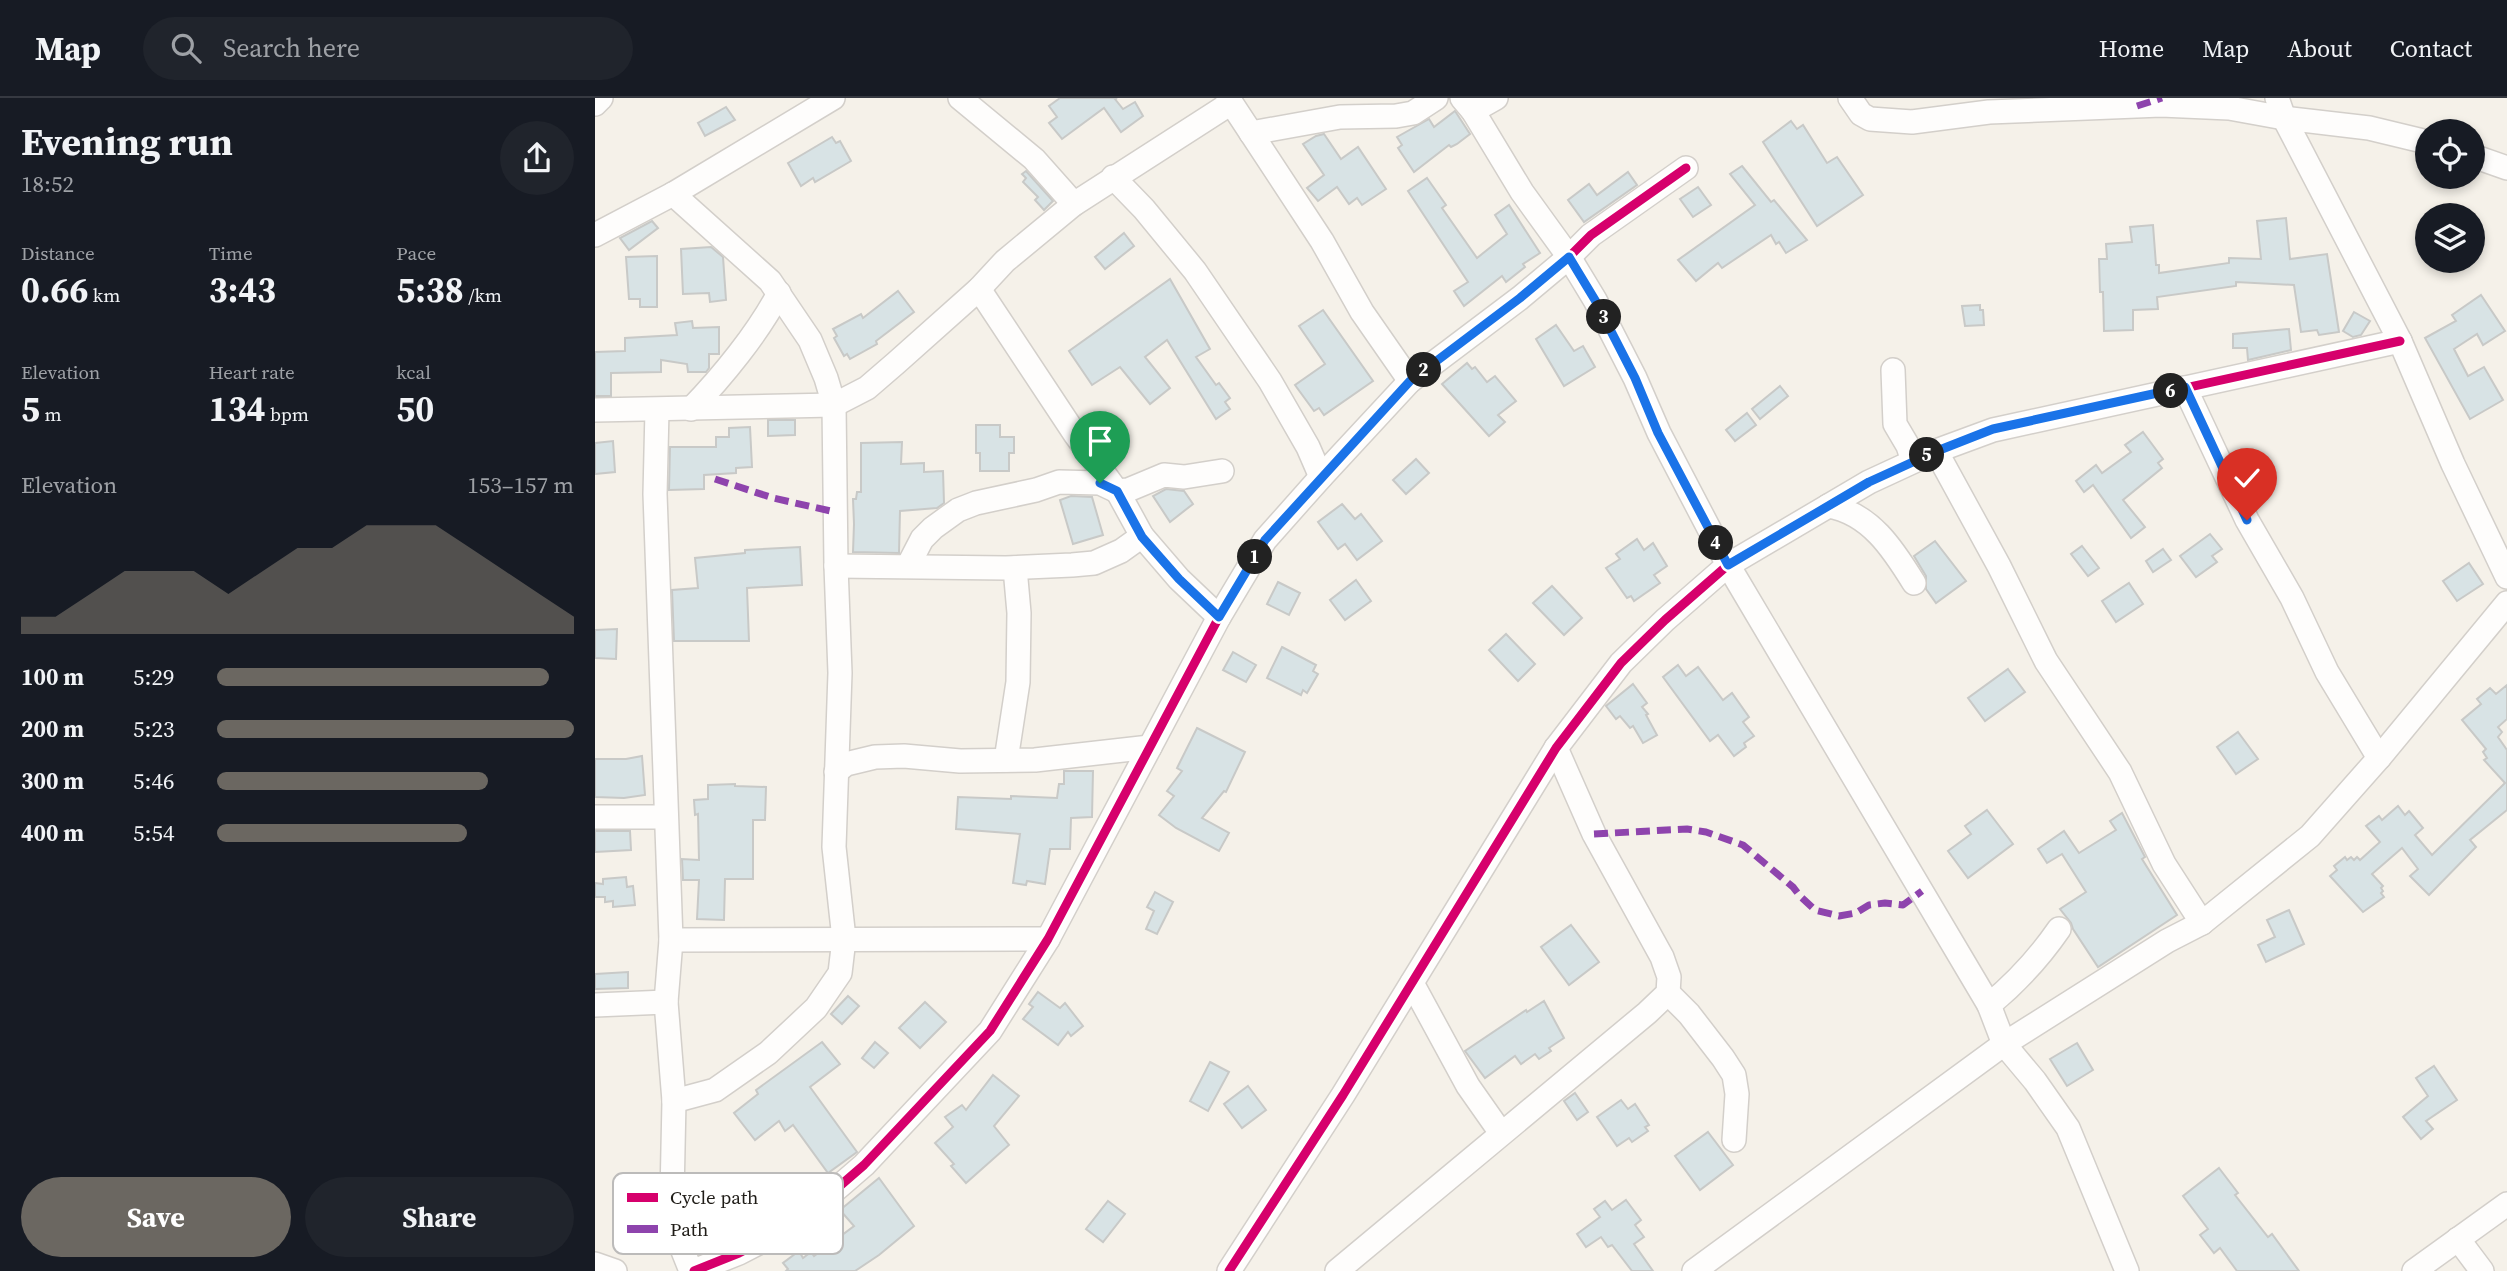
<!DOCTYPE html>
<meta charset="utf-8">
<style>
:root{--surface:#171b24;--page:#20242c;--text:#f1f3f6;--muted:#9ea1a6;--line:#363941;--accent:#6b6761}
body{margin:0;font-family:"Source Serif 4",serif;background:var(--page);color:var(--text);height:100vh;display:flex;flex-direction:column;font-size:26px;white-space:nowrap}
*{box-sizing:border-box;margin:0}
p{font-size:23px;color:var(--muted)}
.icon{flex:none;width:38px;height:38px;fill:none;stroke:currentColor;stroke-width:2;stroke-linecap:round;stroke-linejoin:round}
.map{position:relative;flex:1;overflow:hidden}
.sheet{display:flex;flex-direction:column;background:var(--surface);width:595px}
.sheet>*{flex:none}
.tools{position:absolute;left:1820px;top:21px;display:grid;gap:14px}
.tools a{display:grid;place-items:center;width:70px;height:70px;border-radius:50%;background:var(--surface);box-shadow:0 4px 10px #0003;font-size:35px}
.pin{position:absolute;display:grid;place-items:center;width:60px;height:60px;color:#fff;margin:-72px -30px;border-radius:50% 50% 50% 0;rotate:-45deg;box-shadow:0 0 7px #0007}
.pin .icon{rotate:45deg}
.km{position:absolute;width:35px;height:35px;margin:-18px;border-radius:50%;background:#222;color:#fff;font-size:19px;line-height:35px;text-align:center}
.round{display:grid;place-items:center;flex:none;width:74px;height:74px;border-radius:37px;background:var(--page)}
.head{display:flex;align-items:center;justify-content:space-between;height:119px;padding:0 21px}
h1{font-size:38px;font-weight:700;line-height:52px}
.metrics{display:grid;grid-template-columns:repeat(3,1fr);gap:10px;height:119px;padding:7px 21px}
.metrics div{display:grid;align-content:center}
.metrics b{font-size:35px;font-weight:700}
.metrics small{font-size:19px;font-weight:400}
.metrics p{font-size:19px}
.chart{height:196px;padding:14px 21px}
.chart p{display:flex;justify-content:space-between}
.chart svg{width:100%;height:126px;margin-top:7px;fill:var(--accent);opacity:.7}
.cta{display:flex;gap:14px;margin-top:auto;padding:14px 21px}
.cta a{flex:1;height:80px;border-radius:42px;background:var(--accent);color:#fff;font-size:28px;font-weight:700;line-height:80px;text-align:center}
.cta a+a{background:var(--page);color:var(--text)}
ul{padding:0 21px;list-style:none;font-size:23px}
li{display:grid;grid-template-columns:112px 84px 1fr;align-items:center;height:52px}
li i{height:18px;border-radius:9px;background:var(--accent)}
header{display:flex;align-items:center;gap:42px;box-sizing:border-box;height:98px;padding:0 35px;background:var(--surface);border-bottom:2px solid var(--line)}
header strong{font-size:33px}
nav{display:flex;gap:38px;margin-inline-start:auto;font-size:24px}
.search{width:490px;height:63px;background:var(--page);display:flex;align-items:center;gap:18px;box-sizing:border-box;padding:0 24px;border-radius:38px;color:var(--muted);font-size:26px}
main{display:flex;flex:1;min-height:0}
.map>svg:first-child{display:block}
.building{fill:#d8e3e5;stroke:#c8c9c7;stroke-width:2}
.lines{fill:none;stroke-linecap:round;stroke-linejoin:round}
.minor-casing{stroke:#d3cfca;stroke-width:26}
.minor{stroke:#fefdfc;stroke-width:23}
.quiet{stroke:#8e44ad;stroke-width:7;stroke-dasharray:14 7;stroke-linecap:butt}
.cycleway-casing{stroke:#fff;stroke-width:13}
.cycleway{stroke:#d6006c;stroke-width:9}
.route-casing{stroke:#fff;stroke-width:14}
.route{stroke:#1a73e8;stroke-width:9}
.key{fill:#fff;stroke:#bcbbba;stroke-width:2}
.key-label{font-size:19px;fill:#201d18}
</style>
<header>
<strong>Map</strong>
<div class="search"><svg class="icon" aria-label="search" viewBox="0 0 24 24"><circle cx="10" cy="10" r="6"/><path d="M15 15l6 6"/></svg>Search here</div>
<nav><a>Home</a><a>Map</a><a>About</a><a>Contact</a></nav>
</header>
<main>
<section class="sheet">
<div class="head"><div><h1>Evening run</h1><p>18:52</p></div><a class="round"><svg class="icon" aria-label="share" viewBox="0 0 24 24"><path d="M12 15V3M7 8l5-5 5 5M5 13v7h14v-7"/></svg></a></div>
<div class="metrics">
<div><p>Distance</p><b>0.66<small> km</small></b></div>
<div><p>Time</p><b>3:43</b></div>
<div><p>Pace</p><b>5:38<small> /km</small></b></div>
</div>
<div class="metrics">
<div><p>Elevation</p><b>5<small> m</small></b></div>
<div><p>Heart rate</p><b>134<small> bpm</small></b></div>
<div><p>kcal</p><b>50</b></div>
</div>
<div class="chart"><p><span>Elevation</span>153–157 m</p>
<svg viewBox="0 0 160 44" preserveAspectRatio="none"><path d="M0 44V38L10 38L20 30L30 22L40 22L50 22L60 30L70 22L80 14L90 14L100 6L110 6L120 6L130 14L140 22L150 30L160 38V44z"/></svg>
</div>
<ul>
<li><b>100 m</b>5:29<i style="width:93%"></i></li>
<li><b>200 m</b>5:23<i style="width:100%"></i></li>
<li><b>300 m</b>5:46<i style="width:76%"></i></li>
<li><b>400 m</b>5:54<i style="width:70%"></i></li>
</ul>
<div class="cta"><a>Save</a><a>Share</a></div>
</section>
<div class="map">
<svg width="1912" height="1173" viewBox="0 0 1912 1173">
<rect width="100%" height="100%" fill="#f5f1e9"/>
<g class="building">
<path d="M465,0H522L520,1L528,11L540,4L548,18L526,34L509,10L467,41L454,25L462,19L454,8Z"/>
<path d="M131,9L140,22L110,38L103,25Z"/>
<path d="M860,13L875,36L862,46L856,49L854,47L819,74L803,50L807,47L802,39L834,21L839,29Z"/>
<path d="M1196,23L1202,31L1208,27L1232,65L1242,59L1268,97L1222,128L1168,44Z"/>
<path d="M729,36L746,61L763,49L791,91L767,107L762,100L754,106L742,89L723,103L712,90L729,77L708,46L721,38Z"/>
<path d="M237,39L241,45L245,43L256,63L220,84L218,80L206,88L193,65Z"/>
<path d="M1147,68L1176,104L1179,102L1212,142L1191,155L1184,144L1181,146L1176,137L1127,170L1123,165L1101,183L1083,162L1160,107L1135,76Z"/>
<path d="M431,73L458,103L449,112L440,102L443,99L428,84L431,80L427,76Z"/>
<path d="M1033,74L1042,87L989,124L973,102L994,86L1002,97Z"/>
<path d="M832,80L851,107L847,110L882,160L912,136L900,117L914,107L945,155L928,166L930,169L911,184L907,178L869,208L859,193L873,184L813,93Z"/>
<path d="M1103,89L1116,107L1098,119L1085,101Z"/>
<path d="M1691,120L1695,161L1732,156L1744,234L1724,237L1722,232L1706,234L1699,187L1641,184V188L1562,199L1563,211L1538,212V232L1509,233L1508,194H1505L1504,161H1512L1511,146L1537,144L1535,129L1558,127L1561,167H1564V175L1634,165V160L1666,161L1662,123Z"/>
<path d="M57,123L63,130L34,152L25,140Z"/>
<path d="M529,135L539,148L510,171L500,159Z"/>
<path d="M116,149L128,159L131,202L115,204L114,195L88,196L86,151Z"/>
<path d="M62,158V209H45V201H34L31,159Z"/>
<path d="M575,181L615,251L601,259L621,287L624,285L635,300L630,304L635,311L621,321L572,242L550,259L575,290L555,306L525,269L497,287L474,253Z"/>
<path d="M303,193L319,214L281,243L282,246L255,261L252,256L249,258L239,240L242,238L238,231L266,216L268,220Z"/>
<path d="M1886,197L1910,233L1888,247L1882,236L1859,251L1873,278L1889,269L1908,302L1875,321L1830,240L1861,223L1857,217Z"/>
<path d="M1385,207V212H1388L1389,227L1370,228L1367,208Z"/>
<path d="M728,212L778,283L729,317L724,310L719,313L700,287L730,266L704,228Z"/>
<path d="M1759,214L1775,223L1766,237L1758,239L1748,233Z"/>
<path d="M97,223L98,230L124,229V256H114V270L111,274H93L92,266L66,262V274L16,275V298H0V254L30,253V240L82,237L80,225Z"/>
<path d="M961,227L979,253L988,248L1000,269L969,288L941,241Z"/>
<path d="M1694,231L1696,252L1653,262L1652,250H1638V236Z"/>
<path d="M872,265L877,271L880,269L892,284L900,278L921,303L903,317L910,324L894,338L847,286Z"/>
<path d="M1185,288L1193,298L1165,321L1157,311Z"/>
<path d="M1152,315L1161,327L1140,343L1131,332Z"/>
<path d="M173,322H200V337L173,338Z"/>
<path d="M381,327H405V339H419V355H414V373H385V355H381Z"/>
<path d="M155,329L157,369L141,370V375L109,377V391L74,392L75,349H121V339H134V330Z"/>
<path d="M1548,334L1568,361L1563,365L1567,370L1528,402L1550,429L1536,440L1498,387L1489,394L1481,383L1501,367L1507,375L1536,354L1530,347Z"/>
<path d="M18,343L20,374L0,376V345Z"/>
<path d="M307,344L306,366L329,365V374L348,373L349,405L342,410L305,413L304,455L258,454L259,426L258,401H261L262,394H266V345Z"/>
<path d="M821,361L834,375L811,396L798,382Z"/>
<path d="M571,391L589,393L598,406L575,424L558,398Z"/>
<path d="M476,398L497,399L508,437L478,446L465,402Z"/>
<path d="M747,406L760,421L766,416L787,443L762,462L750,446L743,451L723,424Z"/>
<path d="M1615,436L1627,451L1617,458L1622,464L1601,479L1585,458Z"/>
<path d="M1042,441L1049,452L1058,445L1072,468L1059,477L1065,485L1039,503L1036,498L1032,500L1011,470L1025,461L1021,456Z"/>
<path d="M1340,443L1371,483L1341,505L1331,491V478L1319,458Z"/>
<path d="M1487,448L1504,470L1493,478L1476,456Z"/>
<path d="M205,449L207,487L152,490L154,543H79L77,492L103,490L100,460L150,455V452Z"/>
<path d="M1568,451L1576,462L1558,474L1551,463Z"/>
<path d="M1874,465L1888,486L1862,503L1848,483Z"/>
<path d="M761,482L776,503L750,522L735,502Z"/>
<path d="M683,484L705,495L694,517L672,506Z"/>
<path d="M1534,485L1548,506L1521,524L1507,503Z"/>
<path d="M957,488L987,520L969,537L938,505Z"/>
<path d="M22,531L21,561L0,560V532Z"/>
<path d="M911,536L940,566L923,583L894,552Z"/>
<path d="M687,549L721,567L718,573L723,576L712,595L708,592L706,597L672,580Z"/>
<path d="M638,554L661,567L651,584L628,572Z"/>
<path d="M1083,567L1091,578L1103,569L1128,602L1137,595L1154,619L1148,624L1159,638L1149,645L1151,649L1139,658L1123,637L1115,643L1068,579Z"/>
<path d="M1413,571L1430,594L1390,623L1373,600Z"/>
<path d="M1038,586L1052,605L1047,609L1053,616L1051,617L1062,637L1048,645L1038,628L1035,630L1025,618L1021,621L1011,608Z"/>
<path d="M1912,587V621L1903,629L1907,634L1903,639L1912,652V712L1875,742L1881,749L1834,797L1815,778L1823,771L1807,750L1777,776L1788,788L1786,790L1788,793L1786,795L1789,799L1768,814L1735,778L1742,772L1739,768L1750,759L1752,762L1756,759L1759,762L1762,759L1765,762L1785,744L1771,728L1784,718L1787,722L1803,708L1810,717L1814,713L1828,730L1820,737L1837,757L1910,685L1889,662L1892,660L1888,654L1891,651L1867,622L1886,606L1882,601L1895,590L1901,596Z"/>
<path d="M602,630L650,654L631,694L629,693L607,720L634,735L624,753L581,730L564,717L579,698L572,693L587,673L582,670Z"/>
<path d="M1643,634L1663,661L1641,676L1622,649Z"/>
<path d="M47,658L50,697L29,700L0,699V661H31Z"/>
<path d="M469,673H498L497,719L476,720L475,751H455L450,786L432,783L431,787L418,785L425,736L361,731L363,699L416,701V698L462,700L464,686H469Z"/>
<path d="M140,686V688L171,689L170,722H158V781H130L129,822L102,821L104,782H88L87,761L104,762L103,716L100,717L99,702L113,701V687Z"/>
<path d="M1392,712L1418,746L1373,780L1353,753L1376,736L1370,728Z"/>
<path d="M1527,715L1550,759L1547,761L1582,817L1503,869L1478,831L1476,825L1465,811L1491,794L1467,756L1452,765L1443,751L1469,733L1484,755L1521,732L1515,723Z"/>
<path d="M0,733H35L36,752L0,754Z"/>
<path d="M31,779L32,789L38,788L40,807L18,809V803L10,804V799H0V785L8,786V781Z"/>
<path d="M560,794L578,804L562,836L551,831L559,813L552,809Z"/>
<path d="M1694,812L1709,846L1671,864L1663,847L1680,839L1672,822Z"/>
<path d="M976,827L1004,864L974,887L946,849Z"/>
<path d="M33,874V890L0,891V876Z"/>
<path d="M443,894L465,910L470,905L488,928L476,938L473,934L463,947L428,921L438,909L434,906Z"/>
<path d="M253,898L264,908L247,926L236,916Z"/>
<path d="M949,903L969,940L954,950L956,953L944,961L940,956L926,966L920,958L890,980L870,953L931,912L932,914Z"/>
<path d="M330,904L351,924L325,950L304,930Z"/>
<path d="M227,944L245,966L215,989L262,1054L233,1075L198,1027L190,1033L184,1023L160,1042L139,1015L163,996L161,992Z"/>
<path d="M280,944L293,955L279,970L267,960Z"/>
<path d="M1482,945L1498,972L1472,988L1455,961Z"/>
<path d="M615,964L634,974L613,1013L595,1003Z"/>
<path d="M1839,968L1862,1002L1831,1023L1838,1031L1826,1041L1808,1019L1833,998L1821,980Z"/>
<path d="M398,977L424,998L399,1028L414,1047L371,1085L356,1068L359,1066L340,1045L358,1029L350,1019L367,1007L371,1012Z"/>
<path d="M653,988L671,1012L647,1030L629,1006Z"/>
<path d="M980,995L993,1014L982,1022L969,1003Z"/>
<path d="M1026,1002L1033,1011L1040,1006L1054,1027L1050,1029L1053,1033L1037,1044L1034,1040L1022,1048L1002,1019Z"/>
<path d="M1113,1034L1138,1067L1105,1092L1080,1058Z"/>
<path d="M1624,1070L1643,1095L1640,1097L1673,1139L1677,1136L1704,1173H1642L1625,1150L1619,1155L1605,1137L1613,1131L1588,1098Z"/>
<path d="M284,1080L319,1128L284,1157L260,1173H191L193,1171L188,1165L204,1153L208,1160L216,1154L219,1158L259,1128L245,1112Z"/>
<path d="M1031,1102L1046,1122L1040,1127L1049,1139L1039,1146L1058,1173H1037L1017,1147L1013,1149L1006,1139L991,1149L982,1136L1005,1119L999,1111L1010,1103L1017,1112Z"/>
<path d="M513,1103L530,1116L508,1144L491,1131Z"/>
</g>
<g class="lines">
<g class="minor-casing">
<g id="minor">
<path d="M365,0L439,61L479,106"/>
<path d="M633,0L727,143L767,214L815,283"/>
<path d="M867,0L878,13L927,94L974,159L1000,202L1040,280L1064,335L1133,467L1394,907L1409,946L1440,983L1473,1030L1532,1173"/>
<path d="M1255,0L1266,16L1275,21L1317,24L1394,14L1566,7L1634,10L1689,20L1774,30L1832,44"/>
<path d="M1682,0L1689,20L1805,243L1858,366L1912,479"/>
<path d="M0,6L6,0"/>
<path d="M878,13L901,0"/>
<path d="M656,35L745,19L801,18L818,15L841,0"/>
<path d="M1878,58L1912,70"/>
<path d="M518,79L549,111L600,173L675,283L713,349L726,379"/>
<path d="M78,96L175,183L215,242L231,280L239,307L241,468L245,575L239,749L249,841L245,875L221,910L173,955L120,992L79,1003"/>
<path d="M0,137L78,96L238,0"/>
<path d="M384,191L480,336L524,396L547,438L584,481L624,519"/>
<path d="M1298,272L1300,326L1313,348L1318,363"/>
<path d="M1590,290L1652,422L1697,500L1732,574L1784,660"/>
<path d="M96,311C127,279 163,235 184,195"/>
<path d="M0,312L239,307L272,290L301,265L384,191L410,163L479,106L636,5"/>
<path d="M62,312L60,396L76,842L71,904L79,1003L77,1097L82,1138L96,1173"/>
<path d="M1341,353L1404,468L1451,563L1525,674L1569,766L1607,825"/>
<path d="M1233,408C1275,415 1298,451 1319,485"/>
<path d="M241,468L411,470L477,467L499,465L526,453L547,438"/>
<path d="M313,468L327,441L338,430L363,412L381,405L441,392L464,384L505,385L522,393L533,392L569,377L589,379L627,373"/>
<path d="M411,662L423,584L424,515L420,470"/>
<path d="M241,674L251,666L280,659L309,658L365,663L440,662L555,649"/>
<path d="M0,719H70"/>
<path d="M76,842L453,841"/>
<path d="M817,885L873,988L906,1035"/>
<path d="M1073,895L1094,916L1128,960L1139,977L1142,996L1139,1042"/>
<path d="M0,907L71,904"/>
<path d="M1394,907C1422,884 1444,860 1464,831"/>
<path d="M1863,1141L1887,1173"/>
<path d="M0,1166L20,1173"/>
<path d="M99,1173L144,1155L202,1125L269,1067L395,933L453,841L624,519L670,442L726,379L815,283L925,200L974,159L996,137L1091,70"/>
<path d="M634,1173L748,997L961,650L1026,565L1070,522L1133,467L1274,384L1341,353L1398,332L1805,243"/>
<path d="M742,1173L1052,915L1073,895L1074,879L1067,859L999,736L961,650"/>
<path d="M1099,1173L1409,946L1572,843L1607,825L1715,738L1784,660L1912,505"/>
<path d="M1819,1173L1912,1106"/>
</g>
</g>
<use href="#minor" class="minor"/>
<g class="quiet">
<path d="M1542,8L1567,0"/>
<path d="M120,381L178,400L240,414"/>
<path d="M999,736L1092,731L1111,734L1148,747L1198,789L1205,798L1220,812L1244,818L1261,815L1274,807L1290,805L1308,807L1327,793"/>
</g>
<g class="cycleway-casing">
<g id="cycleway">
<path d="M99,1173L144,1155L202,1125L269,1067L395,933L453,841L624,519L670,442L726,379L815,283L925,200L974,159L996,137L1091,70"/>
<path d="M634,1173L748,997L961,650L1026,565L1070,522L1133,467L1274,384L1341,353L1398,332L1805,243"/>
</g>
</g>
<use href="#cycleway" class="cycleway"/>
</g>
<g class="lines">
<g class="route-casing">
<path id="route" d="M505,385L522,393L547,439L584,481L624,519L670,442L815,283L925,200L974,159L1000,202L1040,280L1063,335L1133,467L1274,384L1342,353L1398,331L1590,289L1652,422"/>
</g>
<use href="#route" class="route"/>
</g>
<rect x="18" y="1075" width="230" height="81" rx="10" class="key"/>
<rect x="32" y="1095" width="31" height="9" fill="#d6006c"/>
<rect x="32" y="1127" width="31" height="8" fill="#8e44ad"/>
<g class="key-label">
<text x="75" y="1106">Cycle path</text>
<text x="75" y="1138">Path</text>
</g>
</svg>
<div class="tools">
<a><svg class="icon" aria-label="locate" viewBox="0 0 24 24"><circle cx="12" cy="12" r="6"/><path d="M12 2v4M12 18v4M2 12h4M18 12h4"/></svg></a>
<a><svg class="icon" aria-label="layers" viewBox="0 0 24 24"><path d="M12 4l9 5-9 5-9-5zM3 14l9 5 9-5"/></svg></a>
</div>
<div class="pin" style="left:505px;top:385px;background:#1e9e55"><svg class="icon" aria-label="arrive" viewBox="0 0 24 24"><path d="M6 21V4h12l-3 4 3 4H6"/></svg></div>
<div class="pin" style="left:1652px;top:422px;background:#d93025"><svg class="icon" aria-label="check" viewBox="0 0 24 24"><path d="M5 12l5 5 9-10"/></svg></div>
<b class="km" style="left:660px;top:459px">1</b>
<b class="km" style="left:829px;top:272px">2</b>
<b class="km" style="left:1009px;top:219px">3</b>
<b class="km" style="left:1121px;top:445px">4</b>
<b class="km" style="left:1332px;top:357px">5</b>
<b class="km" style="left:1576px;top:293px">6</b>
</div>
</main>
